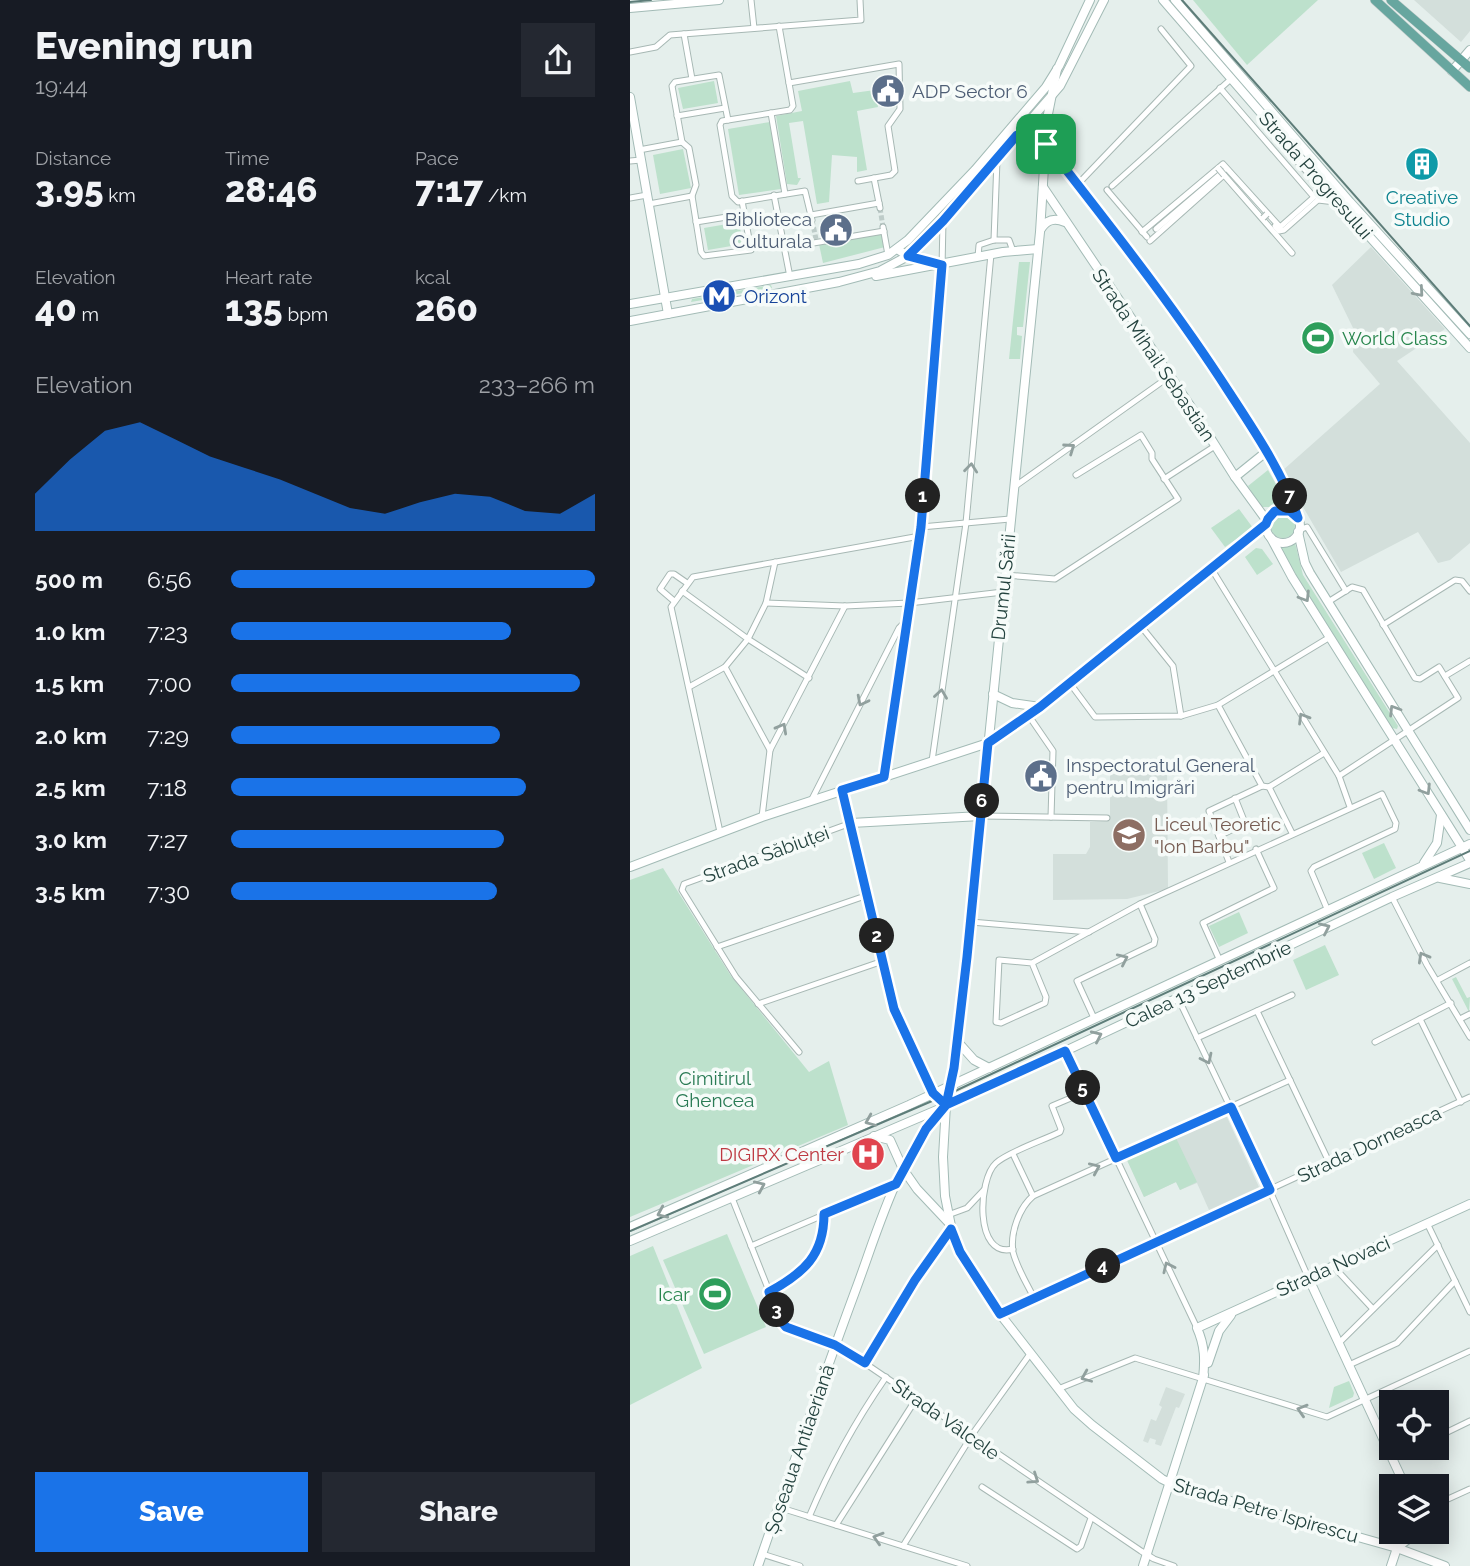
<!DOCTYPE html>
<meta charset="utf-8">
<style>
:root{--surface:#171b24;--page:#242831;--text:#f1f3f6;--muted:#9ea1a6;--accent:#1a73e8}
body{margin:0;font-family:Raleway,sans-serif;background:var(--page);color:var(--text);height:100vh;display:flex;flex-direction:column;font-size:26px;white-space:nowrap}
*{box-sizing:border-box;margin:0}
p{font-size:23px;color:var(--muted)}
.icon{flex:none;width:38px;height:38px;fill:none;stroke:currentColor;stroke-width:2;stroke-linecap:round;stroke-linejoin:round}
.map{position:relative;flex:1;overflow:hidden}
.drawer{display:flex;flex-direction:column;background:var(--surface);width:630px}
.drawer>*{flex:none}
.buttons{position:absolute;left:749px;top:1390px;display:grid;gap:14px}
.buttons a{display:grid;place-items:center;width:70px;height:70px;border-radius:0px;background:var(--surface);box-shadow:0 4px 18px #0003;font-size:35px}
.pin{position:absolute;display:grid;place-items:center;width:60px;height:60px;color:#fff;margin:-30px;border-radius:14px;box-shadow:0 4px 10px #0006}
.km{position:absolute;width:35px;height:35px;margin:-18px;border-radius:50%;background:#222;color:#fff;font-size:19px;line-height:35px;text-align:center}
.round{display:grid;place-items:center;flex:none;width:74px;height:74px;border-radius:0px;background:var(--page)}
.overview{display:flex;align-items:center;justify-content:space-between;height:119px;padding:0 35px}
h1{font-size:38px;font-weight:800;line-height:52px}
.metrics{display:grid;grid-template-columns:repeat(3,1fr);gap:10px;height:119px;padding:7px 35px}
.metrics div{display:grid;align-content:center}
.metrics b{font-size:35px;font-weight:800}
.metrics small{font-size:19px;font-weight:400}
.metrics p{font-size:19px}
.chart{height:196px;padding:14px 35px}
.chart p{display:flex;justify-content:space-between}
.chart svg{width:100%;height:126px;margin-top:7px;fill:var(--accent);opacity:.7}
.action{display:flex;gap:14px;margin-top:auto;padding:14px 35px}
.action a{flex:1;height:80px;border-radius:0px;background:var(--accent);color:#fff;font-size:28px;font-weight:800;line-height:80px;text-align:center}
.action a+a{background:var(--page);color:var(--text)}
ul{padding:0 35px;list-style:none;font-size:23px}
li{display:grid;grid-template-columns:112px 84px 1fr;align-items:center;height:52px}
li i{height:18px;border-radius:9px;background:var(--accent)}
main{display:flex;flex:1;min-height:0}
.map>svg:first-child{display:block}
.built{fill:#d3dfdb}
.green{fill:#bde1cc}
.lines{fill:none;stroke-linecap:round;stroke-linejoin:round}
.street-tunnel{stroke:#beccc9;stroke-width:5;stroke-dasharray:5 2.5;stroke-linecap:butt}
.street-casing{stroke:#a7b8b4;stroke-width:7}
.secondary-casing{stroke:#a3bbb6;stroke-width:10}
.primary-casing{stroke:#c1cac9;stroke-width:10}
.street{stroke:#fff;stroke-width:5}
.secondary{stroke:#fff;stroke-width:8}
.primary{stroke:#67a69f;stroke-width:9}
.tram{stroke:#5e7d79;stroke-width:2}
.street-bridge-casing{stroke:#a7b8b4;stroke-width:7;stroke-linecap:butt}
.street-bridge{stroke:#fff;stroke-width:5}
.oneway{stroke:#91a09e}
.route-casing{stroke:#fff;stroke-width:14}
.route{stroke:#1a73e8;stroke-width:9}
.labels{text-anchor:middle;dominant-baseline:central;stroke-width:7;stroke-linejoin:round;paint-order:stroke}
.service-label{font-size:19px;fill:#4e5e75;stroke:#f6fbf9;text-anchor:start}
.street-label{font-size:19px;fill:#23423e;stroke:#f6fbf9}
.culture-label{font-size:19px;fill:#0d838f;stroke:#f6fbf9}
.transit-label{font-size:19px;fill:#164399;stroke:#f6fbf9;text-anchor:start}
.leisure-label{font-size:19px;fill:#27864d;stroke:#f6fbf9;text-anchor:start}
.education-label{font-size:19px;fill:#785e54;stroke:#f6fbf9;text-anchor:start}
.park-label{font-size:19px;fill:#2a7b55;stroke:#f6fbf9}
.health-label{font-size:19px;fill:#be3a42;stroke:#f6fbf9;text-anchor:end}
</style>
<main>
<section class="drawer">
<div class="overview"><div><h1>Evening run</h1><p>19:44</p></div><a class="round"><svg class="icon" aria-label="share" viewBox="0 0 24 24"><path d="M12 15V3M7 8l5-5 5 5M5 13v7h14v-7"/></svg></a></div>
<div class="metrics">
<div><p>Distance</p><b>3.95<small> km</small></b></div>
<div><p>Time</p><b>28:46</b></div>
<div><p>Pace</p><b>7:17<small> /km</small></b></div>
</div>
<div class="metrics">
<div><p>Elevation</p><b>40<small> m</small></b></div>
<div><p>Heart rate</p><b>135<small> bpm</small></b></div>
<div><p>kcal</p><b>260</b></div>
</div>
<div class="chart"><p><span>Elevation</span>233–266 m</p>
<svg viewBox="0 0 160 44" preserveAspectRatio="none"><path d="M0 44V31L10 19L20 9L30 6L40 12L50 18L60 22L70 26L80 31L90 36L100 38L110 34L120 31L130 32L140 37L150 38L160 31V44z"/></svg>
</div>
<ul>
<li><b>500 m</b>6:56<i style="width:100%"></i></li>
<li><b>1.0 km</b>7:23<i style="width:77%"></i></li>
<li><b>1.5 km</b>7:00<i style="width:96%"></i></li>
<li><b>2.0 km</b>7:29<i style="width:74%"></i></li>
<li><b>2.5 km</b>7:18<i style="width:81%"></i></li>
<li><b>3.0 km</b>7:27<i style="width:75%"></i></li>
<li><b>3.5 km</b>7:30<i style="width:73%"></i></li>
</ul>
<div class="action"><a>Save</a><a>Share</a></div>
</section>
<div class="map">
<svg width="840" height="1566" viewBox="0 0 840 1566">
<rect width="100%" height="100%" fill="#e5efec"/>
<g class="built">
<path d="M784,0H840V31L831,42Z"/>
<path d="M741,247L815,329L767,361L840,443V543L820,560L808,563L788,532L711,572L652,471L750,384L723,352L725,332L702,285Z"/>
<path d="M527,762L528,770H537L538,889L497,899L423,900V854H456L460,847V822L480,821V768L507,769L508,763Z"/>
<path d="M596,1115L629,1187L579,1210L567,1183L550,1190L546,1182L514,1197L497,1160Z"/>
<path d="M536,1387L555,1394L549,1408L546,1407L531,1446L525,1444L526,1440L520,1438L518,1443L513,1441L521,1419L526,1421L532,1407L529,1405Z"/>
</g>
<g class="green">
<path d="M563,0H688L617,65Z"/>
<path d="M84,81L88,103L53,109L48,88Z"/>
<path d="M220,81L223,93L245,90L248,107L227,111L237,170L227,172V157L202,155L199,202L187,204L173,121L159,123L168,178H171L167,185L157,184L146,116L172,111L168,91Z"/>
<path d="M140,122L151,189L109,195L98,129Z"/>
<path d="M53,149L61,188L30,194L23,155Z"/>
<path d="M109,222L113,244L78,250L74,228Z"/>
<path d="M252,233L255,247L193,263L189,244Z"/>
<path d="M389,262H400L393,327H387V335L392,336L390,359H379Z"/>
<path d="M141,285L142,288L61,302L62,299Z"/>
<path d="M638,470L653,497L650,503L641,507H631L618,486Z"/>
<path d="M609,509L623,528L595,547L581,528Z"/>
<circle cx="653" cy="526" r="12"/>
<path d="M665,543L673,575L768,726L767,729L762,728L650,549L651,546Z"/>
<path d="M626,548L632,549L643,564L627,575L615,557Z"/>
<path d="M754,843L766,868L744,879L732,853Z"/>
<path d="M33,868L101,976L179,1072L199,1061L218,1125L0,1217V880Z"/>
<path d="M609,912L618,933L589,947L579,926Z"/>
<path d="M695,945L709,975L676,990L663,960Z"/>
<path d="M826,977L837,998L840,997L839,1012L822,979Z"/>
<path d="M546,1138L567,1182L550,1190L546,1182L514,1197L497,1160Z"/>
<path d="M97,1234L136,1327L74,1354L33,1260Z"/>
<path d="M23,1246L72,1368L0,1405V1256Z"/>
<path d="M719,1381L724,1393L723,1397L699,1408L704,1387Z"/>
</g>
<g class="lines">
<g class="street-tunnel">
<path d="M250,208L253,227"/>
<path d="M182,220L186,239"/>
</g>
<g class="street-casing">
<g id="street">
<path d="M121,0L124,28"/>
<path d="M149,26L163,106L160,110L92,121L90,125L102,196L108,202L175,191L182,220"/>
<path d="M54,34L62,79"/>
<path d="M0,52L26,47L40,35L231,20L230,0"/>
<path d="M159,83L269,64L270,109L258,126L265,171L261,175L228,181"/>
<path d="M141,113L155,194"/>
<path d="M47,116L95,108"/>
<path d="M52,142L59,148L66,185L62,196L71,252L74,256L121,250L112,201"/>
<path d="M52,142L42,86L45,82L89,75L98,120"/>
<path d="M417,145C480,226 543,306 599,393C625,432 653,474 668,518"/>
<path d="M9,150L52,142"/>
<path d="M664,151L665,159C675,171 693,184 688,200"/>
<path d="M0,161L11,160"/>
<path d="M244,178L250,208"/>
<path d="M448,184L561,66L531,29"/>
<path d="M482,186L602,78"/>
<path d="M477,190L517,237"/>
<path d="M144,195L160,277"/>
<path d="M0,198L17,195"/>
<path d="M19,204L62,196"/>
<path d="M181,215L249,203"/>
<path d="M66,222L115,214"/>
<path d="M645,226L649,231L654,230L688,200L705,202"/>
<path d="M253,227L258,255"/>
<path d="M526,229L594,171"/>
<path d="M512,232L593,164L650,227L684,197L590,88"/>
<path d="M364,240L367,160"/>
<path d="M520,241L594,175L662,253"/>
<path d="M154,248L254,231"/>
<path d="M348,257L349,245L364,240H379L383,251"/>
<path d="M534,479L585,446"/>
<path d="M384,487L540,376"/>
<path d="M291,527L380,519"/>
<path d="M669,530L677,527L716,591"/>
<path d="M581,568L709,776L720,807"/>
<path d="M375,575L425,579L548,499L522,459V453L511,435L446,475"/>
<path d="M52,591L118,639L179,678"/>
<path d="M44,601L30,589L40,574H44L57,583"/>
<path d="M698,602L722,587L733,590L785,678L790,679L809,667L828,698L709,776"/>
<path d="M136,603L215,606L279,603L373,592"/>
<path d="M510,625L543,666L551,716"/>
<path d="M753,625L825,580L832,581L840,591"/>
<path d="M95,667L140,750"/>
<path d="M815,676L840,661"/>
<path d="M439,682L465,717L551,716L588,705L700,637"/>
<path d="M59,687L95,667L118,639L136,603L145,562"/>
<path d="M588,705L632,786"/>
<path d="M399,716L423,751L421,817"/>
<path d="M302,761L336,523L361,254"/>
<path d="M254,777L291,527L312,268L313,221"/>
<path d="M639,787L694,753"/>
<path d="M639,787L662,833"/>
<path d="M181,801L269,628L277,620"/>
<path d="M351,816L477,818"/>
<path d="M132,817L140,750L215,606"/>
<path d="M90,832L41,607L63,577L290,536"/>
<path d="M589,836L615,823L605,798"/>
<path d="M599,862L579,811L632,786L639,787"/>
<path d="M762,897L797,965L840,1037"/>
<path d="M341,922L459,932"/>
<path d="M87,947L238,895"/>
<path d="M590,961L573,923L644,888L626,849"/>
<path d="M402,963L416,997L415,1003L371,1023L366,1022L369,960L402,963L510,904L752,794L766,823L765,829L684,867L681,871L698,911"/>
<path d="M808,980L840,963"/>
<path d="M548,998L636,1182L678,1277"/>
<path d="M128,1004L253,961"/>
<path d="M627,1011L699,1162"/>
<path d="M464,1018L447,981L524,944L525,939L510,904"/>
<path d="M790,1019L831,1102"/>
<path d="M830,1019L840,1014"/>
<path d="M567,1038L662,995"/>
<path d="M745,1042L821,1003"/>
<path d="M435,1051L567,1328"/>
<path d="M169,1052L106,977L52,890L54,884L221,823L264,1009L303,1093L316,1105"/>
<path d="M383,1154L403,1196"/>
<path d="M102,1198L151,1321L156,1327L214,1349L511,1551L524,1559L544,1566"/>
<path d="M318,1215L337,1208L354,1190"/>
<path d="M797,1223L840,1312"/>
<path d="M121,1246L266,1184"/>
<path d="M383,1249C344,1259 348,1179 366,1163C378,1152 414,1140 430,1132L431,1129L422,1106L455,1092"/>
<path d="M703,1266L743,1309"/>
<path d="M140,1292C174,1273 194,1254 194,1214"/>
<path d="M404,1298C397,1284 387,1268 383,1252C380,1233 389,1208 403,1196L660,1080"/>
<path d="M370,1314L840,1097"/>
<path d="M709,1343L808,1245"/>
<path d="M235,1363L285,1280L321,1229"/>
<path d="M719,1365L767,1343L825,1281"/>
<path d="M428,1389L505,1358L697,1417L840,1351"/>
<path d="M807,1437L840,1421"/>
<path d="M763,1459L786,1447"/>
<path d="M352,1487L447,1549L451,1546L461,1518"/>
<path d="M807,1504L840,1489"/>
<path d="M148,1507L337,1566"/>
<path d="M179,1517C200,1467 225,1422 256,1377"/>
<path d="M206,1525L286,1399"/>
<path d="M273,1546L344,1432L400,1354"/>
<path d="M132,1554L170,1566"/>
</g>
</g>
<g class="secondary-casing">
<g id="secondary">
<path d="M533,0L711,205L840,348"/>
<path d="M545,0L720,202L840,334"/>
<path d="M0,8L89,0"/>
<path d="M427,69L417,119L410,232L337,957L323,1074L316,1105L313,1157L315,1196L323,1236L330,1252L370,1314L444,1409L462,1425L532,1479L544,1485L767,1548L815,1566"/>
<path d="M822,71L840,50"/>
<path d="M0,97L38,314"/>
<path d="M387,135L404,139L414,153"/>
<path d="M413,187L559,404L605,477L637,521"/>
<path d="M411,229C417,219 425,218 435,222"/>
<path d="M267,249L278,256L306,264"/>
<path d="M246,276L373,252L408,249"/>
<path d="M0,304L229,264L258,255L278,240L345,170L416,87L429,66L460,0"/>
<path d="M0,321L209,282L250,271L278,256L317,216L430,86L474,0"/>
<path d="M605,477L636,452"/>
<circle cx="653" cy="526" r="17"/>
<path d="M668,532L675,563L680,573L840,830"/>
<path d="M641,538L662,577L840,860"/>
<path d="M363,694L382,703L410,707"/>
<path d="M212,791L221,823L351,816"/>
<path d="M794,863L807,843L811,815"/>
<path d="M0,867L132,817L358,743L410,707L636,524"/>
<path d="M810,878L840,884"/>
<path d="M327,1041L344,1060L359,1068"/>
<path d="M244,1136L260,1140L273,1169L287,1189L319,1223"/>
<path d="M0,1227L279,1105L840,844"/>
<path d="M0,1241L342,1095L762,897L840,863"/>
<path d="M678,1277L775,1486"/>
<path d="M578,1363L589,1331L601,1315"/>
<path d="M573,1379C575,1360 575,1346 567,1328L840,1204"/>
<path d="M767,1548L777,1540L780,1531"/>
<path d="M128,1566C160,1473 192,1381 226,1289C249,1227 268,1156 314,1107"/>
<path d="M513,1566L574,1375"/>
<path d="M761,1566L767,1548V1531"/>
</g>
</g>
<g class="primary-casing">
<g id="primary">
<path d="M745,0L840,87"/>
<path d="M761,0L840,68"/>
</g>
</g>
<use href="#street" class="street"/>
<use href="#secondary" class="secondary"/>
<use href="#primary" class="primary"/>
<g class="tram">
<path d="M552,0L840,326"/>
<path d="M0,2L21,0"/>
<path d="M0,1231L323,1092L840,851"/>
</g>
<g class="street-bridge-casing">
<g id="street-bridge">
<path d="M588,168L594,175"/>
<path d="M633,218L637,214"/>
</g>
</g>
<use href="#street-bridge" class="street-bridge"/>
</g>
<defs><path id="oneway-chevron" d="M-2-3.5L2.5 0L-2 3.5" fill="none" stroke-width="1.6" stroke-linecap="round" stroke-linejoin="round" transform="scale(1.75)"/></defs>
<g class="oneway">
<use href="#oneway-chevron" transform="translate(789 292) rotate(49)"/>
<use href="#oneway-chevron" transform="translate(440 448) rotate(-35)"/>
<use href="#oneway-chevron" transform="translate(341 468) rotate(-84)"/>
<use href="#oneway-chevron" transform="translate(675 597) rotate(58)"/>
<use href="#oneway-chevron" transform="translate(311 694) rotate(-82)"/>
<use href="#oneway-chevron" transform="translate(232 701) rotate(117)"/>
<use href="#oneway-chevron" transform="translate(764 710) rotate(-122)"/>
<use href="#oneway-chevron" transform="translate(673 718) rotate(-121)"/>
<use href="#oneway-chevron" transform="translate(152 728) rotate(-61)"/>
<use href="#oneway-chevron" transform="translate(796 790) rotate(58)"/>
<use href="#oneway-chevron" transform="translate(695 928) rotate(-25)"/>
<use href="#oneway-chevron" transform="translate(793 957) rotate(-119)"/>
<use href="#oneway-chevron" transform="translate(493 959) rotate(-25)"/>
<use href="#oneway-chevron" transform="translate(467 1036) rotate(-25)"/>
<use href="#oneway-chevron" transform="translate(577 1059) rotate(64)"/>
<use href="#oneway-chevron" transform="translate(240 1121) rotate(157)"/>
<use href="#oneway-chevron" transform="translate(465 1168) rotate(-24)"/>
<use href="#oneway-chevron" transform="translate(130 1186) rotate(-24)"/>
<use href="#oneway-chevron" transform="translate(32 1213) rotate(156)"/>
<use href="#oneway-chevron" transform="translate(538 1267) rotate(-115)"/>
<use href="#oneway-chevron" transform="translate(456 1377) rotate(157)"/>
<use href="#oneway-chevron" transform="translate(672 1410) rotate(-163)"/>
<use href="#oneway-chevron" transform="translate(404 1479) rotate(34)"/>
<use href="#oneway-chevron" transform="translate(248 1538) rotate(-163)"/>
</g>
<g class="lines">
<g class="route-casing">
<path id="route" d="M416,144L415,155C409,142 402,135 387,135L313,221L278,256L312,265L291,527L254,777L212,790L264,1009L303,1093L316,1105L296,1129L266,1184L194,1214C194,1255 174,1273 139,1292L151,1321L156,1327L205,1345L235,1363L285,1280L321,1229L330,1252L370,1314L640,1190L601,1107L486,1158L435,1051L316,1105L324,1068L337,957L358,743L410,707L636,524L638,519L645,511H660L668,518C653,473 625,432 599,392C543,305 479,225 416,144"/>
</g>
<use href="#route" class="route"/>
</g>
<defs>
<g id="civic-disc" transform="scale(1.75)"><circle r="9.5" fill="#5c6f8a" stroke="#f6fbf9"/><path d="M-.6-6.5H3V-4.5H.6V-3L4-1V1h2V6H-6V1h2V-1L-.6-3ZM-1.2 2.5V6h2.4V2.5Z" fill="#fff"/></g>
<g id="building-disc" transform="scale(1.75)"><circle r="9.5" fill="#0f9aa8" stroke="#f6fbf9"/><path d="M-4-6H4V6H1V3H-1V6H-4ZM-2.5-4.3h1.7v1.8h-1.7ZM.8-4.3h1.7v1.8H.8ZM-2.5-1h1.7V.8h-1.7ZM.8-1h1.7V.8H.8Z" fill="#fff"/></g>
<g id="metro-disc" transform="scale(1.75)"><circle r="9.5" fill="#1a4fb4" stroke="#f6fbf9"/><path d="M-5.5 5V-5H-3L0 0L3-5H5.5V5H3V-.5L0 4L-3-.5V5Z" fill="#fff"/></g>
<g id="stadium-disc" transform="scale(1.75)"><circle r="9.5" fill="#2e9e5b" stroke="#f6fbf9"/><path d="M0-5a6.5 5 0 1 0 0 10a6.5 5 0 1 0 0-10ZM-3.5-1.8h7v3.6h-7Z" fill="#fff"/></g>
<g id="school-disc" transform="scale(1.75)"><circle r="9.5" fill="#8d6e63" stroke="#f6fbf9"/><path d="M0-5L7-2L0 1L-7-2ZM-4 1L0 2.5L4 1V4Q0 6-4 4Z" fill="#fff"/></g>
<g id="hospital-disc" transform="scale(1.75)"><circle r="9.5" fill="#e0444e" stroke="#f6fbf9"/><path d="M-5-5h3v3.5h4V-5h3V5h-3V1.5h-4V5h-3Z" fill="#fff"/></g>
</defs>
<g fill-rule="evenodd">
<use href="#civic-disc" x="258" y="91"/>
<use href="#building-disc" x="792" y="164"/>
<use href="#civic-disc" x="206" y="230"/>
<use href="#metro-disc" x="89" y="296"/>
<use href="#stadium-disc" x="688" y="338"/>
<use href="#civic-disc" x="411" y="776"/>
<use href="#school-disc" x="499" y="835"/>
<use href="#hospital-disc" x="238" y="1154"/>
<use href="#stadium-disc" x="85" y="1294"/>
</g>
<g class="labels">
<g class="service-label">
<text x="282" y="91">ADP Sector 6</text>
<text x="182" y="219" text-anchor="end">Biblioteca<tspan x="182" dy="22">Culturala</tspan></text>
<text x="436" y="765">Inspectoratul General<tspan x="436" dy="22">pentru Imigrări</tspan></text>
</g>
<g class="street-label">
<text transform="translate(686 175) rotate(49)">Strada Progresului</text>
<text transform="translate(524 355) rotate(56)">Strada Mihail Sebastian</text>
<text transform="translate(373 587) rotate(-84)">Drumul Sării</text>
<text transform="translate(136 854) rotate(-20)">Strada Săbiuței</text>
<text transform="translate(578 984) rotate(-25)">Calea 13 Septembrie</text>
<text transform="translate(739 1144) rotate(-25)">Strada Dorneasca</text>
<text transform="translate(703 1266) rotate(-24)">Strada Novaci</text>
<text transform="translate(316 1419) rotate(35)">Strada Vâlcele</text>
<text transform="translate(169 1449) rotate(-71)">Șoseaua Antiaeriană</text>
<text transform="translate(636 1510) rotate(16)">Strada Petre Ispirescu</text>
</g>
<g class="culture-label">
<text x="792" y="197">Creative<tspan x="792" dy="22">Studio</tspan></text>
</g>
<g class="transit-label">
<text x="114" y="296">Orizont</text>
</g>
<g class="leisure-label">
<text x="712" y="338">World Class</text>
<text x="60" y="1294" text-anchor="end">Icar</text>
</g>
<g class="education-label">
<text x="524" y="824">Liceul Teoretic<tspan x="524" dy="22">"Ion Barbu"</tspan></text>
</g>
<g class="park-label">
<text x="85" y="1078">Cimitirul<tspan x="85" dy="22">Ghencea</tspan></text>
</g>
<g class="health-label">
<text x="214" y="1154">DIGIRX Center</text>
</g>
</g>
</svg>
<div class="buttons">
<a><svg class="icon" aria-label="locate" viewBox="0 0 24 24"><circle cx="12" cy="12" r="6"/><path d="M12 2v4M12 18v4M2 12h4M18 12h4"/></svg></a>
<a><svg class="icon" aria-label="layers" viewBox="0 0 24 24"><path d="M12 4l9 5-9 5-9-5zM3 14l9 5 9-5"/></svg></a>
</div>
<div class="pin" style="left:416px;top:144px;background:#1e9e55"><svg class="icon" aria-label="arrive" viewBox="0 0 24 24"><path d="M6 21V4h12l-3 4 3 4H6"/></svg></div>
<b class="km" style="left:293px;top:496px">1</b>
<b class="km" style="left:247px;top:936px">2</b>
<b class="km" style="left:147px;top:1310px">3</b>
<b class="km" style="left:473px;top:1266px">4</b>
<b class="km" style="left:453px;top:1088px">5</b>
<b class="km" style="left:352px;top:801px">6</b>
<b class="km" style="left:660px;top:496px">7</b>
</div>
</main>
